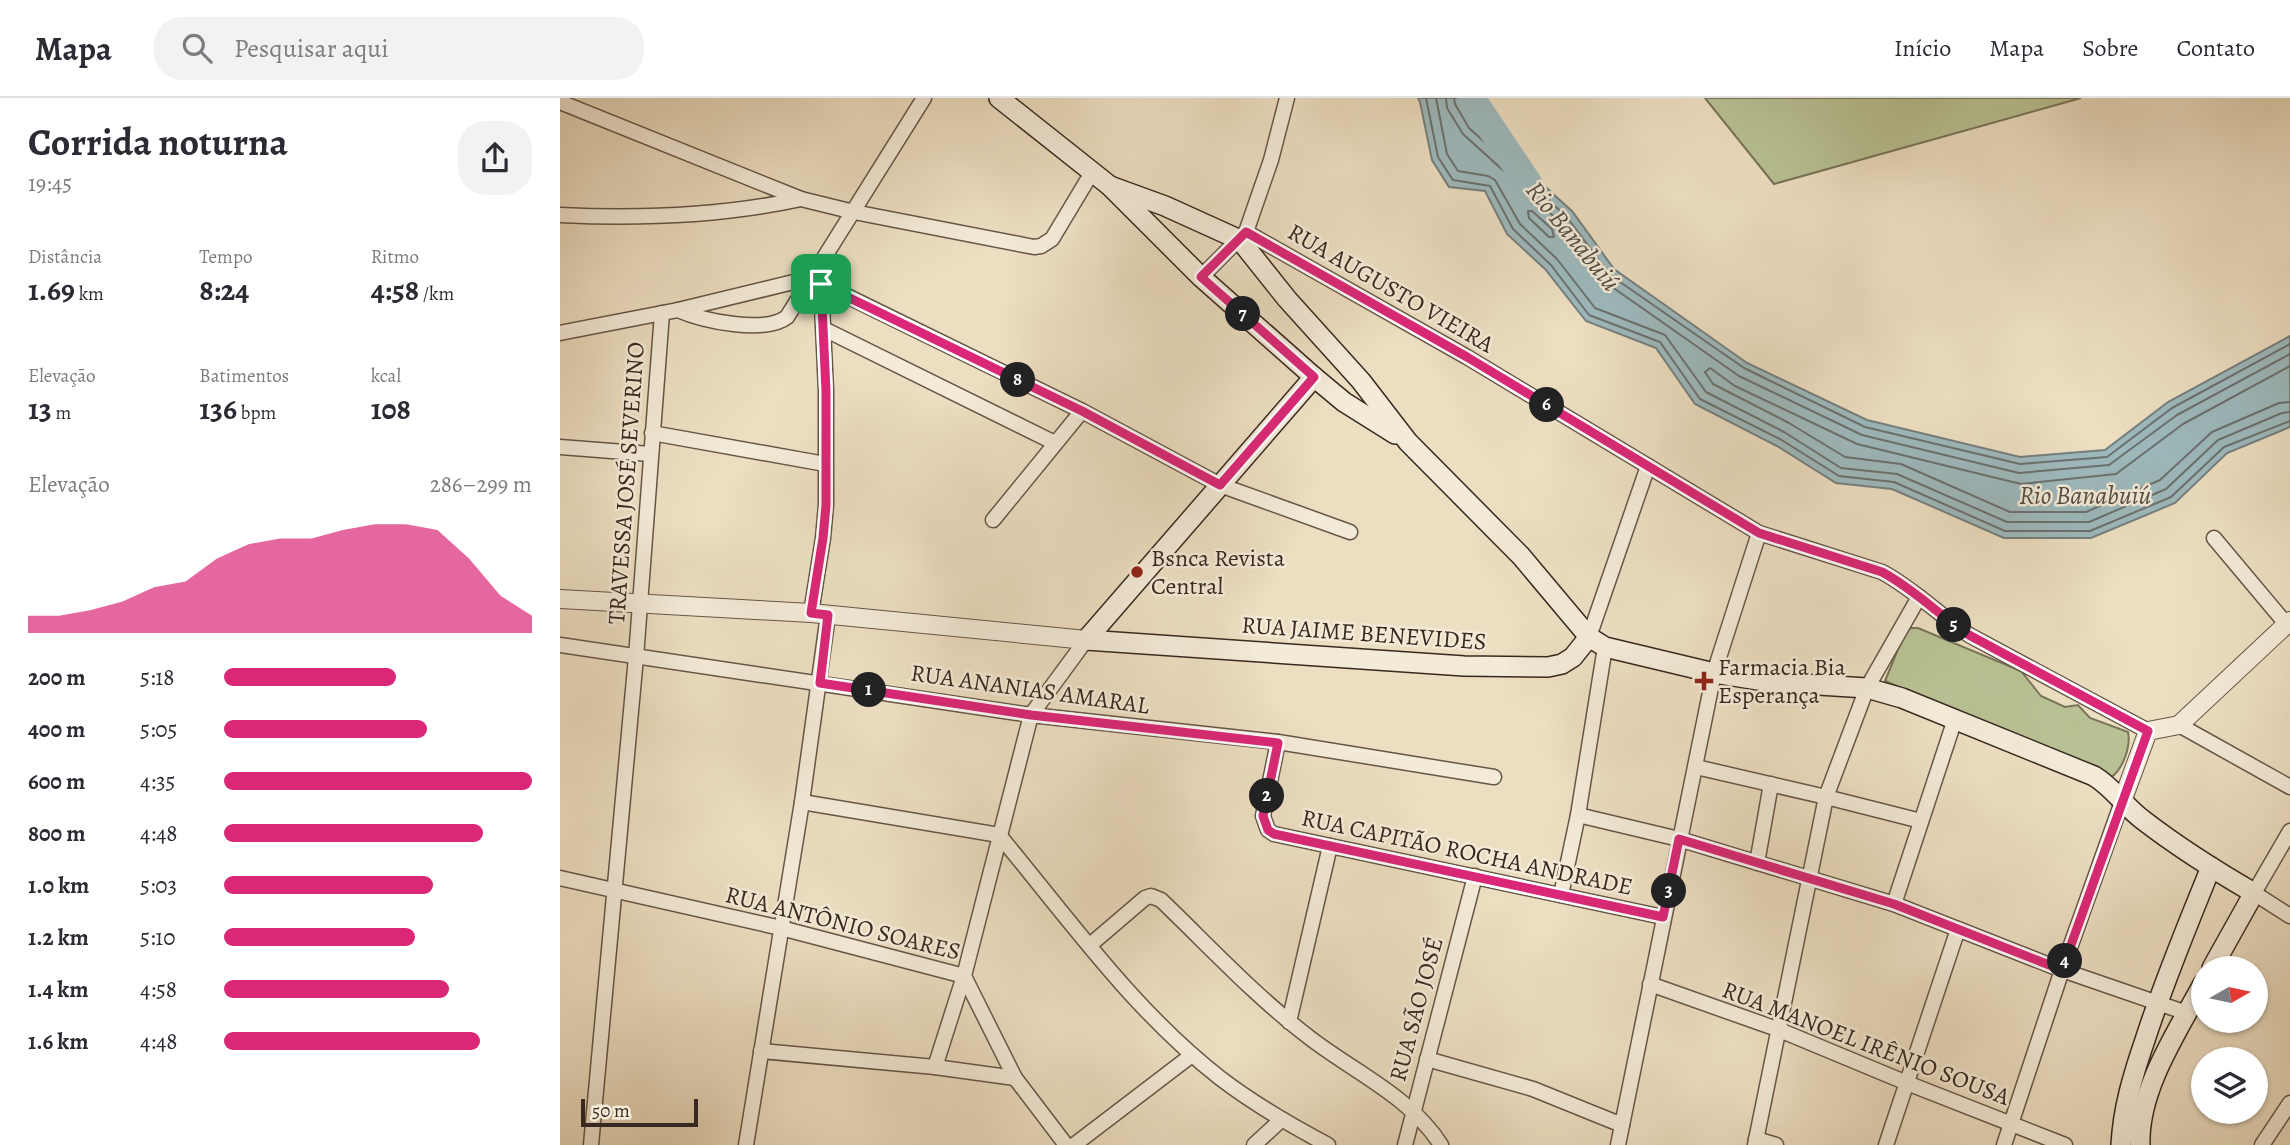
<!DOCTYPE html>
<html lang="pt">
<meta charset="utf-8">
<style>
:root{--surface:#fff;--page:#f2f2f3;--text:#2b2b33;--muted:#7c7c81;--line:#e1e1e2;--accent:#db2777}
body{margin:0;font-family:Alegreya,serif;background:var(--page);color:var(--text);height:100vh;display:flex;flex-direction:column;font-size:26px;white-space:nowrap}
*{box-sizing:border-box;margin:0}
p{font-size:23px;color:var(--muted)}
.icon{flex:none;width:38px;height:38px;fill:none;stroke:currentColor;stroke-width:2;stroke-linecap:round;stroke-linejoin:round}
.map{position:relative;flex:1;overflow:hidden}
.side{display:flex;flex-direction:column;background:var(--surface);width:560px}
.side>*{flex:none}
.needle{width:46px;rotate:81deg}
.controls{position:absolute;left:1631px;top:858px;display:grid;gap:14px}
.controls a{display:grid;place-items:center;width:77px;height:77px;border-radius:50%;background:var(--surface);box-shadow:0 2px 5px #0004;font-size:35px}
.scale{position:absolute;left:21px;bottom:18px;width:117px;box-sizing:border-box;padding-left:7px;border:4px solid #39281f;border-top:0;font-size:19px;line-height:24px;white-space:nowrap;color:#39281f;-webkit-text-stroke:5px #f3ead7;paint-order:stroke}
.pin{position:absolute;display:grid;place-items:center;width:60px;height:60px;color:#fff;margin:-30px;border-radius:14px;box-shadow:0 4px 10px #0006}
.km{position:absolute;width:35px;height:35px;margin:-18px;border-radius:50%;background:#222;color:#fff;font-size:19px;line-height:35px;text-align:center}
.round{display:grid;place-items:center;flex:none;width:74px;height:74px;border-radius:28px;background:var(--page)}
.head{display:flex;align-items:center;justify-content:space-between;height:119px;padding:0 28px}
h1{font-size:38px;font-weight:700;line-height:52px}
.stats{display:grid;grid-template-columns:repeat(3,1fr);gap:10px;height:119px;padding:7px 28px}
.stats div{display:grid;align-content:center}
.stats b{font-size:30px;font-weight:700}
.stats small{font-size:19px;font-weight:400}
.stats p{font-size:19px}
.chart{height:196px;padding:14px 28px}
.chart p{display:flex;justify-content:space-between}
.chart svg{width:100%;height:126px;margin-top:7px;fill:var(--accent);opacity:.7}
ul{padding:0 28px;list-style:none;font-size:23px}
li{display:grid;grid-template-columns:112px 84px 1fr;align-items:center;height:52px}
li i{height:18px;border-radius:9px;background:var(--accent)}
header{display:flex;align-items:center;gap:42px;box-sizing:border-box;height:98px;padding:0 35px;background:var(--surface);border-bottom:2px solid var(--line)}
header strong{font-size:33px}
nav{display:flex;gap:38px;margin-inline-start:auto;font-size:24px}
.search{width:490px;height:63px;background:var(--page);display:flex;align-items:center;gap:18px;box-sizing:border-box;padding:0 24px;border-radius:28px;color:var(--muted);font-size:26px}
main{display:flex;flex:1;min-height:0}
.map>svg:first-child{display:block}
.green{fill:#b8c193;stroke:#787459;stroke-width:2}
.water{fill:#9db9bd;stroke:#757f7e;stroke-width:2}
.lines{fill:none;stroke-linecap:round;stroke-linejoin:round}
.shore{stroke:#6b706e;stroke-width:2}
.river{stroke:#9db9bd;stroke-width:28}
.minor-casing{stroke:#665648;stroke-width:17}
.tertiary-casing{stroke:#665648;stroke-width:20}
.secondary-casing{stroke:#39281f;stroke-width:22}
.minor{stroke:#f3ead7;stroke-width:14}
.tertiary{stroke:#f3ead7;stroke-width:18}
.secondary{stroke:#f3ead7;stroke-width:19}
.route-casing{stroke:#fff;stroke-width:14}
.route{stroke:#db2777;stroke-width:9}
.poi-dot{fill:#8f2418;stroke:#f3ead7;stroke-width:2.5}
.labels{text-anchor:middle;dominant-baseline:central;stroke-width:5;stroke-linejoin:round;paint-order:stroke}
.street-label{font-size:24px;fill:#39281f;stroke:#f3ead7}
.poi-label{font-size:24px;fill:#39281f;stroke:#f3ead7;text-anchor:start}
.water-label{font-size:26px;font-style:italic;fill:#524c46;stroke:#f3ead7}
</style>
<header>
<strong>Mapa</strong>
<div class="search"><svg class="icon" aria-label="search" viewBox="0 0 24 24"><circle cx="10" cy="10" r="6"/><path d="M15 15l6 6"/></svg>Pesquisar aqui</div>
<nav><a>Início</a><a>Mapa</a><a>Sobre</a><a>Contato</a></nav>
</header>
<main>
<section class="side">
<div class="head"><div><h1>Corrida noturna</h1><p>19:45</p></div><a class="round"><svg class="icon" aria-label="share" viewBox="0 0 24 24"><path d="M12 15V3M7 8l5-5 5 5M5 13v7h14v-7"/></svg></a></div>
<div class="stats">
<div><p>Distância</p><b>1.69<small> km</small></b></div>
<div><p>Tempo</p><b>8:24</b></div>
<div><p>Ritmo</p><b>4:58<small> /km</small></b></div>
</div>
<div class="stats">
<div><p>Elevação</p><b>13<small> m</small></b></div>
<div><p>Batimentos</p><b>136<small> bpm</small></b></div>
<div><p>kcal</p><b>108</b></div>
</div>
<div class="chart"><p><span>Elevação</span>286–299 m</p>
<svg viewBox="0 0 160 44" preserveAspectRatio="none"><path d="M0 44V38L10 38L20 36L30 33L40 28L50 26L60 18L70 13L80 11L90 11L100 8L110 6L120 6L130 8L140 18L150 31L160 38V44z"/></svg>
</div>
<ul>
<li><b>200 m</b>5:18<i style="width:56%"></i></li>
<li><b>400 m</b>5:05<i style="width:66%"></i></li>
<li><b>600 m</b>4:35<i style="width:100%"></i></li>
<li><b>800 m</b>4:48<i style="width:84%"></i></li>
<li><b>1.0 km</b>5:03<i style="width:68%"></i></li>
<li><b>1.2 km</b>5:10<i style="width:62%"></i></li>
<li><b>1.4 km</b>4:58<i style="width:73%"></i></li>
<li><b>1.6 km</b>4:48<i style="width:83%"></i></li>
</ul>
</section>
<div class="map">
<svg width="1730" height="1047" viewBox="0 0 1730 1047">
<rect width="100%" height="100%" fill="#ecdec1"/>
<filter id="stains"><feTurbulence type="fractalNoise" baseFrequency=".00286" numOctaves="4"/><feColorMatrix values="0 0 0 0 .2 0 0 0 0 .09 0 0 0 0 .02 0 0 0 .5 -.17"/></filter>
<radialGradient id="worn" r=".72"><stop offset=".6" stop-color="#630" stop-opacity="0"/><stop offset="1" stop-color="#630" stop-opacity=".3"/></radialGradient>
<g class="green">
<path d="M1145,0H1521L1214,86Z"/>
<path d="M1351,530H1358L1461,573L1481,598L1505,609L1518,607L1530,620L1568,634C1571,648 1563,672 1550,680L1531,669L1325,583L1345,534Z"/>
</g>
<path class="water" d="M858,0H900L915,26L1012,113L1054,171L1187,265L1307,322L1460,359L1545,352L1608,304L1730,238V329L1667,355L1615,405L1531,440H1444L1332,391L1276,385L1217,348L1135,306L1096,250L1026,223L985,171L947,136L925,93L889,89L872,62L860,4Z"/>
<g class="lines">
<g class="shore">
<path d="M866,0L878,59L893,82L930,88L953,131L991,167L1029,217L1100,244L1140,301L1220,341L1279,378L1334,384L1445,433H1530L1611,399L1664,349L1730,323"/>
<path d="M876,0L887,56L898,73L928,78L935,82L960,126L997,161L1035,210L1105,237L1146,294L1224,334L1281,370L1337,376L1447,424H1529L1606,391L1658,342L1722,315L1730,314"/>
<path d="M886,0L887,10L903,36L1000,124L1045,184L1179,278L1302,337L1459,375L1549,367L1617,317L1730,256"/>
<path d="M894,0L895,6L909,30L1006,118L1050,177L1184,270L1305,329L1460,366L1547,359L1612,310L1730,246"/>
<path d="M968,113H972L992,131L994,139H989L969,120Z"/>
<path d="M1730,268L1623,326L1556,376L1461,386L1297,346L1175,288L1150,270L1145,274L1153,286L1229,325L1285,359L1341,366L1450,414H1526L1600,382L1652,334L1719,305L1730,304"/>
</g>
<path class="river" d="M911,0L968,85"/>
<g class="minor-casing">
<g id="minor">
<path d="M0,4L241,101L294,114L474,149L481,148L492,141L531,76"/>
<path d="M0,117C81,121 162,118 241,101"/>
<path d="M686,134L907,259L1199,435L1322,474C1354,491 1379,517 1409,537L1588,633"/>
<path d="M641,179L686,134L711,62L727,0"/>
<path d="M250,180L522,313L660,387L790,434"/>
<path d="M118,212C143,223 205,236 227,219L364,0"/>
<path d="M264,231L495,345"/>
<path d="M0,235L118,212L250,180"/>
<path d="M92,335L265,366"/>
<path d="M0,349L90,356"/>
<path d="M433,422L522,313"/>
<path d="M1654,440L1727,527"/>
<path d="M251,515L263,440L266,407V293L261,186"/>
<path d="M1029,539L1088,368"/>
<path d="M0,547L471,617L718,644L934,679"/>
<path d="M1619,627L1730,689"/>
<path d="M718,644L703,718L708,732L714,736L1103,819"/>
<path d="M1136,669L1266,699L1361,723"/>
<path d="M242,704L439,737C508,820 573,912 660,980C694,1006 730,1027 768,1047"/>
<path d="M1018,717L1119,741L1334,806L1502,872L1627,915"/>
<path d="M1730,733L1694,795L1730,818"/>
<path d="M1197,765L1211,686"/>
<path d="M0,780L221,830L404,878L455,980L506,1047"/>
<path d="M1001,797L1018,717L1045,549"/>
<path d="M1334,806L1395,621"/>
<path d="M530,847L585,800L591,798L601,802C650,849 696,899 750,940C794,974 851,999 881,1047"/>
<path d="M1090,886L1217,931L1347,985L1505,1047"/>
<path d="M729,924L770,748"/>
<path d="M201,953L375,969L455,980"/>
<path d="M867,961L973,991L1062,1027"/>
<path d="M375,969L404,878L471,617L526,542"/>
<path d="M1196,1041L1216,1047"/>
<path d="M31,1047L76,559L102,215"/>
<path d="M186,1047L242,704L268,517"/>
<path d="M514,1047L632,957"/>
<path d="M694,1047L721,1022"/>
<path d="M845,1047L915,778"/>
<path d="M1058,1047L1154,575L1199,435"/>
<path d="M1195,1047L1266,699L1307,590L1359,499"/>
<path d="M1326,1047L1398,831"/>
<path d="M1444,1047L1502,872L1563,701"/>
<path d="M1702,1047L1730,1005"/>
</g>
</g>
<g class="tertiary-casing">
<g id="tertiary">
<path d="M0,501L251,515L526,542"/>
<path d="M1563,701L1588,633L1619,627L1730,523"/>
</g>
</g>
<g class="secondary-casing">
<g id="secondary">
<path d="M439,0L550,88L641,179L754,279L784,304L835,336"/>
<path d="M550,88L605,108L680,142L727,201L801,283L848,344L961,458L1029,539L1045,549L1154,575L1211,584L1307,590L1342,600L1534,678C1554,690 1565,709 1583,722C1618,749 1656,773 1694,795L1652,870"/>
<path d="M526,542L904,568L988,569L1002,566L1013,559L1029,539"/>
<path d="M526,542L754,279"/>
<path d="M1561,1047C1563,1010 1573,977 1585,942C1604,883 1628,826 1651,769"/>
<path d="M1580,1047C1578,992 1617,934 1643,886"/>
</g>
</g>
<use href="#minor" class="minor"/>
<use href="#tertiary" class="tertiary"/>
<use href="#secondary" class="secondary"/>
</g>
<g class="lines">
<g class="route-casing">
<path id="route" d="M686,134L907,259L1199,435L1322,474C1354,491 1379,517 1409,537L1588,633L1502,872L1334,806L1119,741L1103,819L714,736L708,732L703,718L718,645L471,617L260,585L268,517L251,515L263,440L266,407V293L261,186L522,313L660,387L754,279L641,179Z"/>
</g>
<use href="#route" class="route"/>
</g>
<g class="poi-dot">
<circle cx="577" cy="474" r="7"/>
<path d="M1140.5 572.5h7v7h7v7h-7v7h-7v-7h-7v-7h7z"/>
</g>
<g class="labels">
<g class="street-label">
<text transform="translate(831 190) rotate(30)">RUA AUGUSTO VIEIRA</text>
<text transform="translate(66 385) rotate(-86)">TRAVESSA JOSÉ SEVERINO</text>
<text transform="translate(804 535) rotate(4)">RUA JAIME BENEVIDES</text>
<text transform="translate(470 591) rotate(8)">RUA ANANIAS AMARAL</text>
<text transform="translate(907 754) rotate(12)">RUA CAPITÃO ROCHA ANDRADE</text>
<text transform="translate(283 825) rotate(14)">RUA ANTÔNIO SOARES</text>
<text transform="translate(856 911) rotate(-75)">RUA SÃO JOSÉ</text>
<text transform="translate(1306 945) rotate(21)">RUA MANOEL IRÊNIO SOUSA</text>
</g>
<g class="poi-label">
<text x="591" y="460">Bsnca Revista<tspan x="591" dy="28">Central</tspan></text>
<text x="1158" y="569">Farmacia Bia<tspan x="1158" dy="28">Esperança</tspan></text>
</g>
<g class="water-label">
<text transform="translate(1013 138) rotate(51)">Rio Banabuiú</text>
<text x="1525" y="397">Rio Banabuiú</text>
</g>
</g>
<rect width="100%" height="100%" filter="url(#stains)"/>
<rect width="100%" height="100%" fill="url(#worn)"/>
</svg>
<div class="controls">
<a><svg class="needle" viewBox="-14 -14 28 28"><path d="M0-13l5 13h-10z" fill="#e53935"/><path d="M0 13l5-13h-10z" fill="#7c7c81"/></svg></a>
<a><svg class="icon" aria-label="layers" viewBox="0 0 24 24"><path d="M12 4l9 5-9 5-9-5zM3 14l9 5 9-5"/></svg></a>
</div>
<div class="scale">50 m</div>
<div class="pin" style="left:261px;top:186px;background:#1e9e55"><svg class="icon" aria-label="arrive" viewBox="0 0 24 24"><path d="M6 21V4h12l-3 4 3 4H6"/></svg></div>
<b class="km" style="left:309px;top:592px">1</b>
<b class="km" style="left:707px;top:698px">2</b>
<b class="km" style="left:1109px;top:793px">3</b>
<b class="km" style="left:1505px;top:863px">4</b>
<b class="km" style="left:1394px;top:527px">5</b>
<b class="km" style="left:987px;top:307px">6</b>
<b class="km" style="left:683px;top:216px">7</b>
<b class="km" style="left:458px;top:282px">8</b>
</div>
</main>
